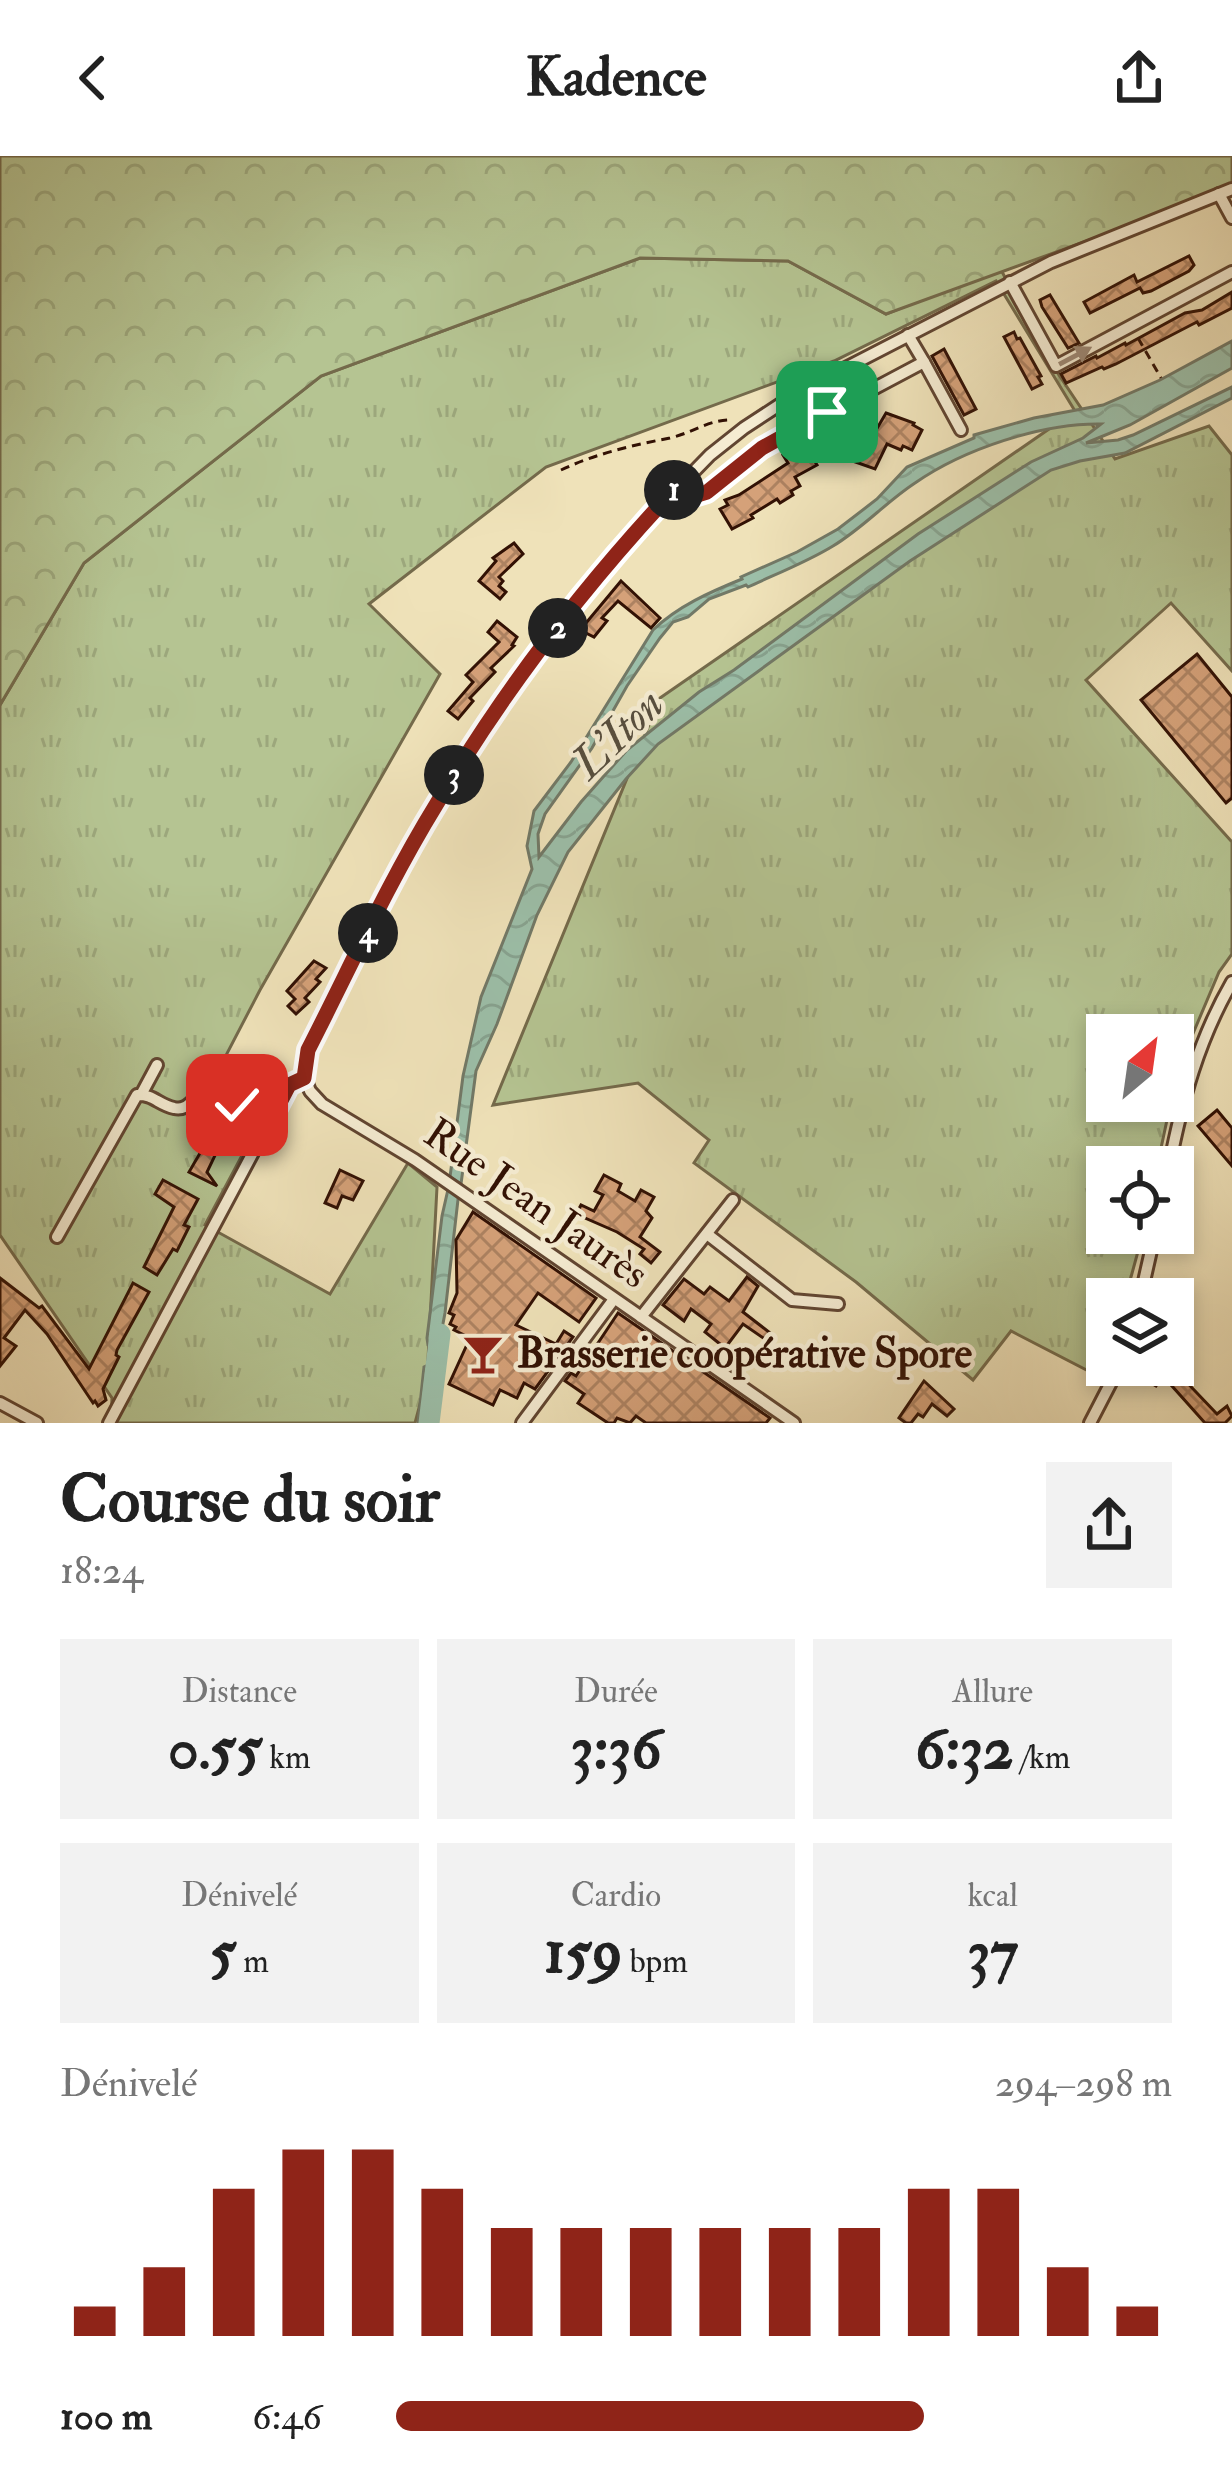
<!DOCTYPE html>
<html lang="fr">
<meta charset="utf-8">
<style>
:root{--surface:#fff;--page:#f2f2f2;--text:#222;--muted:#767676;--accent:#8f2418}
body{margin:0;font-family:"IM FELL Double Pica",serif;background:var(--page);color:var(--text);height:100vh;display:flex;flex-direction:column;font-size:45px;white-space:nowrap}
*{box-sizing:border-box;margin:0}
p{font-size:39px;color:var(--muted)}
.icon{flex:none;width:66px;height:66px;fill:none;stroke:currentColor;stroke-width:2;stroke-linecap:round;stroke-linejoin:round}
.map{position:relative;height:1267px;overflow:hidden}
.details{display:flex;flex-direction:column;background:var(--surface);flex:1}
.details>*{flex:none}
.needle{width:78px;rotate:29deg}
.controls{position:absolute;left:1086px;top:858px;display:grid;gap:24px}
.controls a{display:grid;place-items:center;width:108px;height:108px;border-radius:0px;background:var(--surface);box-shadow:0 6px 18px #0003;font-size:60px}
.pin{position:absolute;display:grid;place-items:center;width:102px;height:102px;color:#fff;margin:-51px;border-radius:24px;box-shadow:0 6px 18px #0006}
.km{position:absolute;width:60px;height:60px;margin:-30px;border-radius:50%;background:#222;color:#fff;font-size:33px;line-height:60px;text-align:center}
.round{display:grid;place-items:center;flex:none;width:126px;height:126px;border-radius:0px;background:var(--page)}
.overview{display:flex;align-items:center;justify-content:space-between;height:204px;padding:0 60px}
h1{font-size:66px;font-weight:700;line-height:90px}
.stats{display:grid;grid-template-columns:repeat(3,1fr);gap:18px;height:204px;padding:12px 60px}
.stats div{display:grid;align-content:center;border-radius:0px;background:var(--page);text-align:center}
.stats b{font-size:60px;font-weight:700}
.stats small{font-size:33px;font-weight:400}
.stats p{font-size:33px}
.chart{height:336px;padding:24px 60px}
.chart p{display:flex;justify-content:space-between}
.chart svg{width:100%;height:216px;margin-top:12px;stroke:var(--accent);stroke-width:6}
ul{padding:0 60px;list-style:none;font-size:39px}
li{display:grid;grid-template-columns:192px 144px 1fr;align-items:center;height:90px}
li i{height:30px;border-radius:15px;background:var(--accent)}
header{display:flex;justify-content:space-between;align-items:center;height:156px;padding:0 60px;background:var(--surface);font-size:54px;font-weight:700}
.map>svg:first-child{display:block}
.grass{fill:url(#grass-tufts);stroke:#746a4b;stroke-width:3}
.forest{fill:url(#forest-crowns);stroke:#746a4b;stroke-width:3}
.water{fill:url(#water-waves);stroke:#727967;stroke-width:3;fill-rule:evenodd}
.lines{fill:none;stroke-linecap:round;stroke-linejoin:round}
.river{stroke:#9cbfa9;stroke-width:21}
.building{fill:url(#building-cross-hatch);stroke:#321104;stroke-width:3}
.minor-casing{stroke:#614531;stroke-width:16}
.path{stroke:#321104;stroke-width:3;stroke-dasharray:9 6;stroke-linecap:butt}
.minor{stroke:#f5ecd2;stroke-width:10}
.oneway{fill:#9d8975}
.route-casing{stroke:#fff;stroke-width:24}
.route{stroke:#8f2418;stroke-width:15}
.labels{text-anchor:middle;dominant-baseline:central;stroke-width:9;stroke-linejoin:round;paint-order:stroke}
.street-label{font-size:42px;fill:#321104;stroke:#f5ecd2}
.poi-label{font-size:42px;font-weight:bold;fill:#321104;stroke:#f5ecd2;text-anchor:start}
.water-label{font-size:45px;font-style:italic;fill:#574e3e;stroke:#f5ecd2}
</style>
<header><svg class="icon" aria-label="back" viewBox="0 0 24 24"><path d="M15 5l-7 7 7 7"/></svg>Kadence<svg class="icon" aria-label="share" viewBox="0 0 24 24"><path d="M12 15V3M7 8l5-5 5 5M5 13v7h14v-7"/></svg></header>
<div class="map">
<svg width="1232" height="1267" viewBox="0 0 1232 1267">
<defs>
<pattern id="grass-tufts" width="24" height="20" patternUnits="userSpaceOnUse" patternTransform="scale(3)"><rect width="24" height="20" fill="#b5c492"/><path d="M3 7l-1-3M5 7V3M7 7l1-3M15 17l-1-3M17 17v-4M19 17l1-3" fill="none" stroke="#9ca77c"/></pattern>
<pattern id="forest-crowns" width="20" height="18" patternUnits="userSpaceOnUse" patternTransform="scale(3)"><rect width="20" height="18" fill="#b5c492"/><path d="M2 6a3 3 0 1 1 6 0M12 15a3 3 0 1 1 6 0" fill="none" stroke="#9ca77c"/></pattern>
<pattern id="water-waves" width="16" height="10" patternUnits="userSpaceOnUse" patternTransform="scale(3)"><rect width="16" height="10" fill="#9cbfa9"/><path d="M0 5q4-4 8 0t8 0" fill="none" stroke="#87a390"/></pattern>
<pattern id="building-cross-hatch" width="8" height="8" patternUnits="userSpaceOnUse" patternTransform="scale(3)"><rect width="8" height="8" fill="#d5a179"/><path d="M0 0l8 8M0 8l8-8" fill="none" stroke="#ad8261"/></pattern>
</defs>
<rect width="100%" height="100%" fill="#efe2b9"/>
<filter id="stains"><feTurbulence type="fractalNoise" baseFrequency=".00167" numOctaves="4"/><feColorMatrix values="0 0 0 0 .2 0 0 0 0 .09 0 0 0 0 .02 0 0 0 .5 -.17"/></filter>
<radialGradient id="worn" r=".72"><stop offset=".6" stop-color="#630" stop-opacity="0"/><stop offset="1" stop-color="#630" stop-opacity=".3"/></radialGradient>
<path class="grass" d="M640,102L788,105L886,158L1000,112L1049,204L1115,303L1209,270L1232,299V515L1171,447L1086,524L1232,686V798L1219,816L1178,913L1173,937V879H1107V945H1171L1157,1011H1107V1077H1143L1125,1143H1107V1209L1104,1223L1011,1175L973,1224L856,1126L694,1007L709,984L638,927L493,949L660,542L1075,255L996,125L834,205L546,311L369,448L440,518L260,834L209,932L263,960L205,1069L330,1138L408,1007L437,1031L427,1222L415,1267H111L112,1242L0,1079V549L84,407L321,220Z"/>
<path class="forest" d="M0,0H1232V32L886,158L788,105L640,102L321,220L84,407L0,549Z"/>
<g class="water">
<path d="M1232,185V212L1130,269L1086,287L1118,284L1133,279L1232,231V242L1125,297L1080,305L1051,314L910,405L658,588L626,623L568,696L537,759L497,868L476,915L461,1028L450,1021L463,920L481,841L532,713L527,690L534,655L571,606L653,474C678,450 710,436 742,423L741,421L797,396L838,373L877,343L907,311L974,282V279L1034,262L1103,249L1160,224ZM1101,268L1083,282L1031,306L918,378L734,514L699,536L627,594L581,646L539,701L538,678L545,658L592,592L627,530L660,482L673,466L688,461L709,443L746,429L748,431C776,418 807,406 833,390C863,372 886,346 915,327C964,293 1042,267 1101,268Z"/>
<path d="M449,1029L459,1035L445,1157L435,1210L430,1267H418L424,1211L428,1209L431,1191L428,1189L427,1182L442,1060Z"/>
</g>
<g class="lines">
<path class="river" d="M429,1267L440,1178"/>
</g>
<g class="building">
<path d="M1189,100L1194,109L1189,115L1151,135L1143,137L1140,132L1090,157L1084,146L1134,119L1137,126Z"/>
<path d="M1232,136V152L1199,169L1197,166L1191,169L1116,208L1104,213L1102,211L1066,227L1061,218L1096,200L1097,202L1125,187L1126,189L1185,157L1202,154Z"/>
<path d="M1050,139L1079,187L1068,192L1042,151L1040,144Z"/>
<path d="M1014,176L1017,183L1020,182L1041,220L1038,221L1042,228L1032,233L1004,181Z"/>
<path d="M944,193L976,253L964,259L932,200Z"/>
<path d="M886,257L914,267L913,269L922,274L912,294L903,290L901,294L887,288L875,313L847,303L849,298L839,294L849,273L872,281Z"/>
<path d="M816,277L828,297L814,304L817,309L795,321L800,330L791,335L793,339L780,347L777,343L751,359L753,362L732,373L720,353L728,349L725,344L739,339L788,307L783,299L792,294L789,290Z"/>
<path d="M514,387L523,398L499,421L503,425L499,430L506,436L500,443L479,425L496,405L493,402Z"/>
<path d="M621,425L660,462L651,472L618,445L602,462L607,465L594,481L586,477L581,473Z"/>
<path d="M497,465L517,481L512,489L514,490L491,512L495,516L470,542L473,545L458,563L448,555L473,526L466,519L499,486L488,476Z"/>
<path d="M1197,498L1232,541V642L1226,647L1141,544Z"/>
<path d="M314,805L326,812L316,823L320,826L305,842L309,846L296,858L288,850L295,843L287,835Z"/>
<path d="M1217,954L1232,972V1010L1198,970Z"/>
<path d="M221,961L237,970L224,995L218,993L207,1016L217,1030L189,1016Z"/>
<path d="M340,1014L363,1025L353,1044L342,1040L337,1052L325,1047Z"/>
<path d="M604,1019L621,1028L618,1035L635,1045L641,1034L654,1041L646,1055L652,1062L640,1081L660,1096L651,1107L640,1098L644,1093L617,1076L576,1058L581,1049L594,1055L603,1039L595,1035Z"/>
<path d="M163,1024L198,1043L184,1069L189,1071L177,1095L173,1093L157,1119L144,1111L174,1051L155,1038Z"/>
<path d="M473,1056L596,1142L579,1166L538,1137L516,1169L556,1188L564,1175L573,1181L535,1233L524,1227L517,1242L500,1234L493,1249L449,1228L470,1182L454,1174L456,1171L450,1168L454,1159L449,1157L457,1137L456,1084Z"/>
<path d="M747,1121L758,1130L743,1156L774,1180L769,1186L743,1168L725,1192L705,1176L711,1168L691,1153L684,1165L663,1149L684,1123L704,1138L710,1131L729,1145Z"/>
<path d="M0,1122L39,1152L42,1150L89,1213L133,1127L149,1136L117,1194L116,1199L119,1201L103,1233L106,1244L98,1250L95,1245L93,1247L47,1178L25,1154L4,1182L16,1190L0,1210Z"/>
<path d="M618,1157L770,1262L766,1267H646L636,1260L630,1267L617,1262L614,1267H608L578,1247L584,1238L565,1225L571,1217L576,1220Z"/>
<path d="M1152,1209H1179L1175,1214L1217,1258L1227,1250L1232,1260L1225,1267H1205L1163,1220L1156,1230L1148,1225L1156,1213Z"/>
<path d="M924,1225L954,1253L947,1260L932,1248L923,1261L918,1258L911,1267H906L899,1262Z"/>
</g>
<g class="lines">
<g class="minor-casing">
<g id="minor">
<path d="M1219,38L1232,62"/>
<path d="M1010,126L1056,210L1232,116"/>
<path d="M924,206L961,274"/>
<path d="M674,334L694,341L707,336L762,292L924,206L908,179"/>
<path d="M305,922L304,910L308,894L433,653L520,518L634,377L710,299L744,272L799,236L1051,106L1232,33"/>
<path d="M305,922L310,935L322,948L415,1004L794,1267"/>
<path d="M142,937L157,909"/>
<path d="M1169,1011C1182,945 1198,885 1232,826"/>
<path d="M707,1078L792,1144L838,1148"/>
<path d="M57,1081L137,939C153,938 159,949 174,952C187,955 191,944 200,939C225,924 249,963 263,979"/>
<path d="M1140,1143L1155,1077"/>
<path d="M641,1161L733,1044"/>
<path d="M0,1247L37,1267"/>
<path d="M109,1267L289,929L305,922"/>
<path d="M522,1267L614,1143"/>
<path d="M1090,1267L1120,1209"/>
</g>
</g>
<g class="path">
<path d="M1138,182L1161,222"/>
<path d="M561,314C595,298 633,289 670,282C692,277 710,263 732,264"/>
</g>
<use href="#minor" class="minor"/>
</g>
<defs><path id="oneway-solid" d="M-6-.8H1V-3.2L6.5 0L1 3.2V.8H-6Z" transform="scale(3)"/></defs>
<use class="oneway" href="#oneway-solid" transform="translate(1075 200) rotate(-28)"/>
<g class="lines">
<g class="route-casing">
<path id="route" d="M237,949L263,979L289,929L304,922L308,894C350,812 388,727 436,649C503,535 584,430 674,334L694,340L707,336L762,292L827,256"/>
</g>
<use href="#route" class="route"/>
</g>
<defs>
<g id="bar-bare" transform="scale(3.24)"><path d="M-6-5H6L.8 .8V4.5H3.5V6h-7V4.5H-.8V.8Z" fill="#8f2418" stroke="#f5ecd2" stroke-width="2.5" paint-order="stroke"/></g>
</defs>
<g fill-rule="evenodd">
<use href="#bar-bare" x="483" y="1198"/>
</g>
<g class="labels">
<g class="street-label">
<text transform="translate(536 1048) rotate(35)">Rue Jean Jaurès</text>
</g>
<g class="poi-label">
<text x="517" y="1198">Brasserie coopérative Spore</text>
</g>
<g class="water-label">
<text transform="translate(618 578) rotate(-44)">L'Iton</text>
</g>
</g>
<rect width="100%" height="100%" filter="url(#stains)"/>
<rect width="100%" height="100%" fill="url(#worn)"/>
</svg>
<div class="controls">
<a><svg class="needle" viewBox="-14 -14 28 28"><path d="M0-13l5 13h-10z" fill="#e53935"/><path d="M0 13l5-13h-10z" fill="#767676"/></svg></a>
<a><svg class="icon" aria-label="locate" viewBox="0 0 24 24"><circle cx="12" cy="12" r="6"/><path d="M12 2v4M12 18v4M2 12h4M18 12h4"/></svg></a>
<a><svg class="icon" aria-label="layers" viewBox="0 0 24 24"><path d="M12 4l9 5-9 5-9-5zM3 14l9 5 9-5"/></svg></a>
</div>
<div class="pin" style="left:827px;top:256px;background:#1e9e55"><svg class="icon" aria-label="arrive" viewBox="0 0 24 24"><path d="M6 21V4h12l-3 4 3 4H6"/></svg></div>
<div class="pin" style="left:237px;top:949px;background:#d93025"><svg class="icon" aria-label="check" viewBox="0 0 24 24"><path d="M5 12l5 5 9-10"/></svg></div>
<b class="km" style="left:674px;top:334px">1</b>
<b class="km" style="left:558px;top:472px">2</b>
<b class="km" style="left:454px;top:619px">3</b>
<b class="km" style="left:368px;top:777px">4</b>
</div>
<section class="details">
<div class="overview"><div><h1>Course du soir</h1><p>18:24</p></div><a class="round"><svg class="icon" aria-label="share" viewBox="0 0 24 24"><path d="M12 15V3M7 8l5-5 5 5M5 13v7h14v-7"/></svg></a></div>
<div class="stats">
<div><p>Distance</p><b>0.55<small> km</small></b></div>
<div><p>Durée</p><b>3:36</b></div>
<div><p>Allure</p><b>6:32<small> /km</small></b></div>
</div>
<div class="stats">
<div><p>Dénivelé</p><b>5<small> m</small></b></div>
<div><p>Cardio</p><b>159<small> bpm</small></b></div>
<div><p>kcal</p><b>37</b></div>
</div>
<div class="chart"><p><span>Dénivelé</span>294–298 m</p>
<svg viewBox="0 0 160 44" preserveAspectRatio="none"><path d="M5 44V38M15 44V30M25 44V14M35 44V6M45 44V6M55 44V14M65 44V22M75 44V22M85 44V22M95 44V22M105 44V22M115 44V22M125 44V14M135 44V14M145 44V30M155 44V38"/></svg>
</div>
<ul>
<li><b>100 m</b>6:46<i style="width:68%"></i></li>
</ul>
</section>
